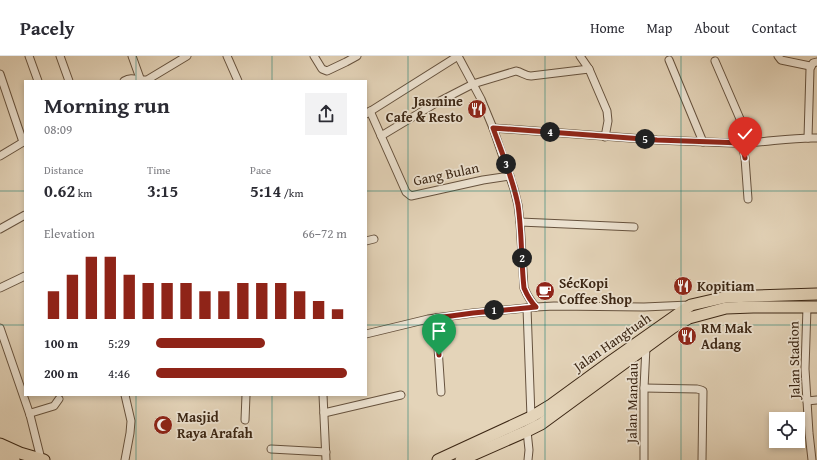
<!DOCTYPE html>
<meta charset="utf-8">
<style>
:root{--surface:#fff;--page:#f2f2f3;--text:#2b2b33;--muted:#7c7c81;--line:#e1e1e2;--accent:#8f2418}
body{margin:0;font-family:"Gentium Book Plus",serif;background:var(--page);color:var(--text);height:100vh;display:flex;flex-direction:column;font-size:15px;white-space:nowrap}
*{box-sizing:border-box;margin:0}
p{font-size:13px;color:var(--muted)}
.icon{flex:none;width:22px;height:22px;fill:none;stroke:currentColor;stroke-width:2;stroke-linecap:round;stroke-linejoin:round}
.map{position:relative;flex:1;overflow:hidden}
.sheet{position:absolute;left:24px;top:24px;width:343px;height:316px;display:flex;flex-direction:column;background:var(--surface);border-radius:0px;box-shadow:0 2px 6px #0003}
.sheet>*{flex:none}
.controls{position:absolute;left:769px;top:356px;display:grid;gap:8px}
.controls a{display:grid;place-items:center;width:36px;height:36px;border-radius:0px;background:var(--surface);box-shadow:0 2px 6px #0003;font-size:20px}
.pin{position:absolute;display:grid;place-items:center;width:34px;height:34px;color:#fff;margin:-41px -17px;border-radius:50% 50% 50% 0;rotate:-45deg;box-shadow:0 0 4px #0007}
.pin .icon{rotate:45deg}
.km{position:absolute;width:20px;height:20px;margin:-10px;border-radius:50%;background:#222;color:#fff;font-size:11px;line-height:20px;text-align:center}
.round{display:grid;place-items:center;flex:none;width:42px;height:42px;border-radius:0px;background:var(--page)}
.head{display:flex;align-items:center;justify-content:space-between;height:68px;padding:0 20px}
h1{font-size:22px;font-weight:700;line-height:30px}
.stats{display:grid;grid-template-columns:repeat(3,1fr);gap:6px;height:68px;padding:4px 20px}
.stats div{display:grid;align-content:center}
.stats b{font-size:17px;font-weight:700}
.stats small{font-size:11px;font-weight:400}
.stats p{font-size:11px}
.chart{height:112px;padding:8px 20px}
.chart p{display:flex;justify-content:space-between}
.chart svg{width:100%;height:72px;margin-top:4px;stroke:var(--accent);stroke-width:6}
ul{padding:0 20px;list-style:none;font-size:13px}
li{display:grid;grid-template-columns:64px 48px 1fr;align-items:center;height:30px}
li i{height:10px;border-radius:5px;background:var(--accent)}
header{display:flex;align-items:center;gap:24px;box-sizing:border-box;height:56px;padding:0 20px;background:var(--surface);border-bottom:1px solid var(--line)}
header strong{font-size:19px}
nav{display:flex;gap:22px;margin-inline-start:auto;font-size:14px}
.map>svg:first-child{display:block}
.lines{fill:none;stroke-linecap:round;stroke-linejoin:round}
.minor-casing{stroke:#66523e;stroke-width:9}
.highway-casing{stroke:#3c2715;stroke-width:13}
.minor{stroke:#ede3d2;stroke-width:7}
.highway{stroke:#e4d4b9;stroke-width:11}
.route-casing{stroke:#fff;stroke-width:8}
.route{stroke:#8f2418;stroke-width:5}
.grid{fill:none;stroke:#0f766e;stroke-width:1;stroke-opacity:0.55}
.labels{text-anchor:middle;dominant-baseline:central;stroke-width:3.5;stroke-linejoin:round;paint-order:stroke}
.poi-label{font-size:14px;font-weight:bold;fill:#3c2715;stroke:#ede3d2;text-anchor:start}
.street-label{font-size:14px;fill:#3c2715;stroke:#ede3d2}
</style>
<header>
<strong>Pacely</strong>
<nav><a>Home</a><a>Map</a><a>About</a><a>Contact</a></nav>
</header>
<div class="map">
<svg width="817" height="404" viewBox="0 0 817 404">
<rect width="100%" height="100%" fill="#e4d4b9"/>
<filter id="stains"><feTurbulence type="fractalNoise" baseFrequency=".005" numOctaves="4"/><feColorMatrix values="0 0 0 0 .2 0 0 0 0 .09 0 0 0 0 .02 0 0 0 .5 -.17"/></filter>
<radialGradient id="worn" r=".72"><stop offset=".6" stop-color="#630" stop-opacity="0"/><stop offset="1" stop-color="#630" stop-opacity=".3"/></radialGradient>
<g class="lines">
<g class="minor-casing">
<g id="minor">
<path d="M29,0L38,25"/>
<path d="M60,0L69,25"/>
<path d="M132,0L141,25"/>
<path d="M227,0L238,25"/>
<path d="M314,0L322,13L327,15L346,6L357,0"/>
<path d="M458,0L481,43L493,72L514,133L518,149L520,166L524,232C527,239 530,245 536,251L554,250L644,251L689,249"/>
<path d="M580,0L589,13L607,55L608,65L605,81"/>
<path d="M778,0L781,4L810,10"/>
<path d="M669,4L703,86"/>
<path d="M715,5L750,86"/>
<path d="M0,18L23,86"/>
<path d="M124,25C133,20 137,25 147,24L187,0"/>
<path d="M370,55L406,136L411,140L483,124L510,120"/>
<path d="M366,58L458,0"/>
<path d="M493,72L657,84L732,87C760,88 788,81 817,82"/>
<path d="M381,80L436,47L473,28L516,15C522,16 525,20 531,20L589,13"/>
<path d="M808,82L810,13L813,7L817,6"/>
<path d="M742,87L745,102L748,143"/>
<path d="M0,100L25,85"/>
<path d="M520,166L634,171"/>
<path d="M0,173L25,159"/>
<path d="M366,185L374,183"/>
<path d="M0,232L25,220"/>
<path d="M807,251L805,313L809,377L812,404"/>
<path d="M527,252L531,361"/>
<path d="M436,262L441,336"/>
<path d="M0,272L30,359L41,403"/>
<path d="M366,278L428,263L473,257L536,251"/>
<path d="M644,332L697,333L701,334L703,335L702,404"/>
<path d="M323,339L326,404"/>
<path d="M807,345L817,344"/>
<path d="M324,357L401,339"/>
<path d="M30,359L31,357L54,350L59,343"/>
<path d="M245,364L246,339"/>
<path d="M527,375L529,394L528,404"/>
<path d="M271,393L326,396"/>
<path d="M125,404L130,377L131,365L125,339"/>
<path d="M644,404V332L646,291"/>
</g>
</g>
<g class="highway-casing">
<g id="highway">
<path d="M0,388L20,397L44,404"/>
<path d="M0,398L14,404"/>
<path d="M438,404L531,361L551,349L610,306L691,249L726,241L817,238"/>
<path d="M461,404L527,375L541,368L672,272L689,262L726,252L753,251H817"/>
</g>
</g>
<use href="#minor" class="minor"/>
<use href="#highway" class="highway"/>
</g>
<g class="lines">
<g class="route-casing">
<path id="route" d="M439,299L436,262L473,257L536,251C530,245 527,239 524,232C521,204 522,176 518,149C513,123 502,97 493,72L657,84L742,87L745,102"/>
</g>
<use href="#route" class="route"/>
</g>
<path class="grid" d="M136,0V25M272,0V25M408,0V404M545,0V404M681,0V404M0,135H25M366,135H817M0,269H25M366,269H817M136,339V404M272,339V404"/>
<defs>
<g id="restaurant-disc" transform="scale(1)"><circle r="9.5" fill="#8f2418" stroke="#ede3d2"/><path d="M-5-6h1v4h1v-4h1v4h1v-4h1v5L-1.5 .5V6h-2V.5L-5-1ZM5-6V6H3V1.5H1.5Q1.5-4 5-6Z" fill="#fff"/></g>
<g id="cafe-disc" transform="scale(1)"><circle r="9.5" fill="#8f2418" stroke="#ede3d2"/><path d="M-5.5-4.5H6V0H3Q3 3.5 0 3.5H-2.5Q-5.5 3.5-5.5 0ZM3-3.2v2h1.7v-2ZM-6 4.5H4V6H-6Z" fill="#fff"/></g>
<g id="mosque-disc" transform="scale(1)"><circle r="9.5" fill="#8f2418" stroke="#ede3d2"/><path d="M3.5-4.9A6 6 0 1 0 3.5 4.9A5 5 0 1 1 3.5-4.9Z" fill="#fff"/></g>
</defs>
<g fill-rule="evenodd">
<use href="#restaurant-disc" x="477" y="53"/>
<use href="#restaurant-disc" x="683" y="230"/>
<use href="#cafe-disc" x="545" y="235"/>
<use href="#restaurant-disc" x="687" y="280"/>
<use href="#mosque-disc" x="163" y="369"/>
</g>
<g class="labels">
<g class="poi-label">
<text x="463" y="45" text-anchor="end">Jasmine<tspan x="463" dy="16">Cafe &amp; Resto</tspan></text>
<text x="559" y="227">SécKopi<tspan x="559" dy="16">Coffee Shop</tspan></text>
<text x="697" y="230">Kopitiam</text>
<text x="701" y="272">RM Mak<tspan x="701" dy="16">Adang</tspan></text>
<text x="177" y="361">Masjid<tspan x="177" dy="16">Raya Arafah</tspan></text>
</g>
<g class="street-label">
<text transform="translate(446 118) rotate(-12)">Gang Bulan</text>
<text transform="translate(612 286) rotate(-35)">Jalan Hangtuah</text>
<text transform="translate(794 304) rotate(-91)">Jalan Stadion</text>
<text transform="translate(632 347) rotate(-89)">Jalan Mandau</text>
</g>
</g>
<rect width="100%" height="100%" filter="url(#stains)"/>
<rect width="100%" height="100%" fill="url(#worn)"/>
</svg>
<div class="controls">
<a><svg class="icon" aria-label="locate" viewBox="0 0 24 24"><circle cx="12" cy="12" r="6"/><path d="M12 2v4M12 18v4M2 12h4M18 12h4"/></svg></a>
</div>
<div class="pin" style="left:439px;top:299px;background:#1e9e55"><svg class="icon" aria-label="arrive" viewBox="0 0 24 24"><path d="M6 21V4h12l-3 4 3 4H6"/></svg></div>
<div class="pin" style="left:745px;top:102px;background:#d93025"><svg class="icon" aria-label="check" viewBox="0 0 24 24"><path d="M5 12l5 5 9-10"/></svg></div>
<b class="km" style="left:494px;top:254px">1</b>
<b class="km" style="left:522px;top:202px">2</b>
<b class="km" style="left:506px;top:108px">3</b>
<b class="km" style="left:550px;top:76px">4</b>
<b class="km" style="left:645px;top:83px">5</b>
<section class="sheet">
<div class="head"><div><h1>Morning run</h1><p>08:09</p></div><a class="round"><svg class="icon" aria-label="share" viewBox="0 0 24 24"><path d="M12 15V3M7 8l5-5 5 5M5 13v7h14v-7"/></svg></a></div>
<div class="stats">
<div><p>Distance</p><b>0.62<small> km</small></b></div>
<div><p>Time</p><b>3:15</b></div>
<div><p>Pace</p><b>5:14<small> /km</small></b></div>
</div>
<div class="chart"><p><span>Elevation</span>66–72 m</p>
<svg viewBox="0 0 160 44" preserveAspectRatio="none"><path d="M5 44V27M15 44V17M25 44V6M35 44V6M45 44V17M55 44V22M65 44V22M75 44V22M85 44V27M95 44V27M105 44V22M115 44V22M125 44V22M135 44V27M145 44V33M155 44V38"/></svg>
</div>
<ul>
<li><b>100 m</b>5:29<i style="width:57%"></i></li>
<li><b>200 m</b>4:46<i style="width:100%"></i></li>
</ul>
</section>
</div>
